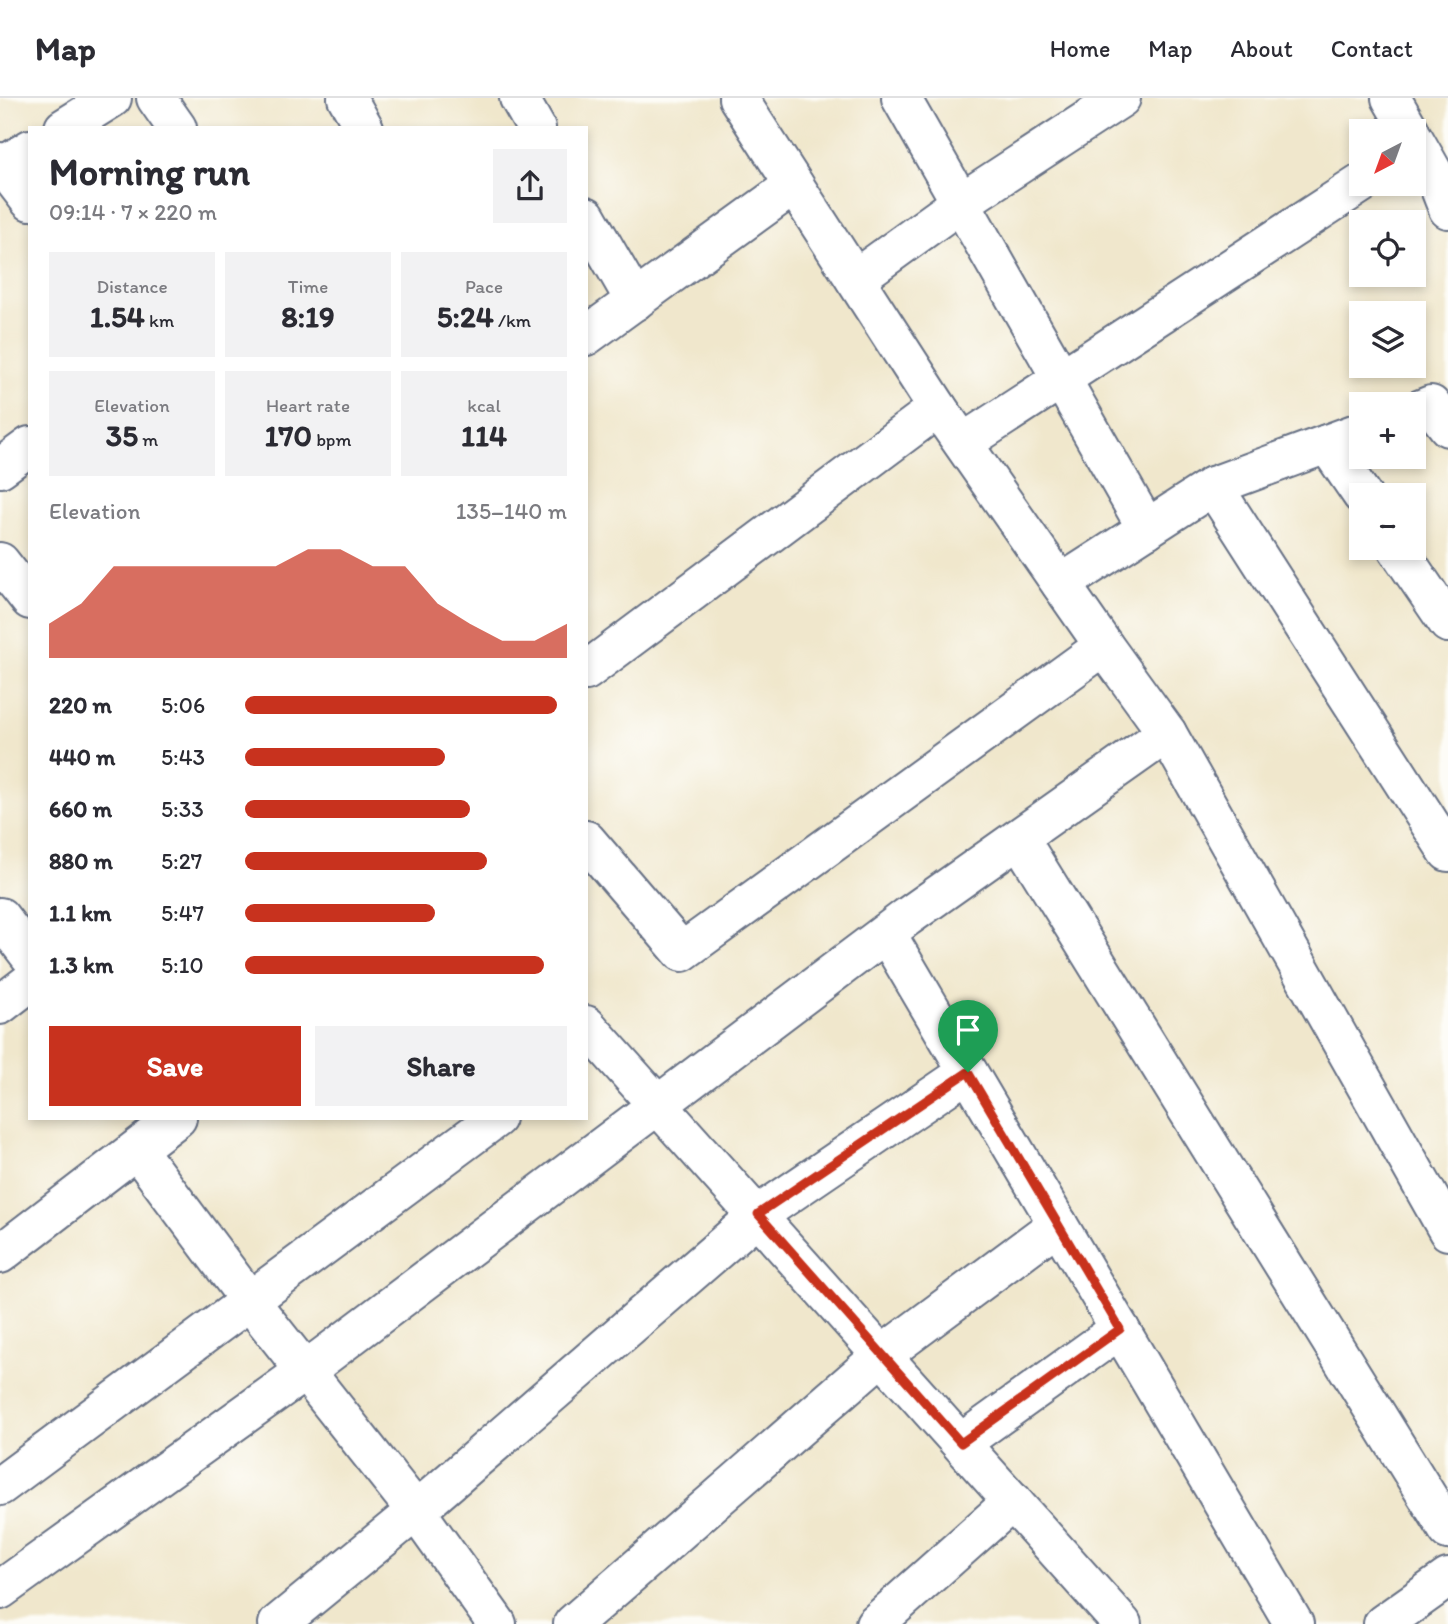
<!DOCTYPE html>
<meta charset="utf-8">
<style>
:root{--surface:#fff;--page:#f2f2f3;--text:#2b2b33;--muted:#7c7c81;--line:#e1e1e2;--accent:#c8321e}
body{margin:0;font-family:Itim,sans-serif;background:var(--page);color:var(--text);height:100vh;display:flex;flex-direction:column;font-size:26px;white-space:nowrap}
*{box-sizing:border-box;margin:0}
p{font-size:23px;color:var(--muted)}
.icon{flex:none;width:38px;height:38px;fill:none;stroke:currentColor;stroke-width:2;stroke-linecap:round;stroke-linejoin:round}
.map{position:relative;flex:1;overflow:hidden}
.details{position:absolute;left:28px;top:28px;width:560px;height:994px;display:flex;flex-direction:column;background:var(--surface);border-radius:0px;box-shadow:0 4px 10px #0003}
.details>*{flex:none}
.needle{width:46px;rotate:221deg}
.tools{position:absolute;left:1349px;top:21px;display:grid;gap:14px}
.tools a{display:grid;place-items:center;width:77px;height:77px;border-radius:0px;background:var(--surface);box-shadow:0 4px 10px #0003;font-size:35px}
.pin{position:absolute;display:grid;place-items:center;width:60px;height:60px;color:#fff;margin:-72px -30px;border-radius:50% 50% 50% 0;rotate:-45deg;box-shadow:0 0 7px #0007}
.pin .icon{rotate:45deg}
.round{display:grid;place-items:center;flex:none;width:74px;height:74px;border-radius:0px;background:var(--page)}
.headline{display:flex;align-items:center;justify-content:space-between;height:119px;padding:0 21px}
h1{font-size:38px;font-weight:700;line-height:52px}
.metrics{display:grid;grid-template-columns:repeat(3,1fr);gap:10px;height:119px;padding:7px 21px}
.metrics div{display:grid;align-content:center;border-radius:0px;background:var(--page);text-align:center}
.metrics b{font-size:30px;font-weight:700}
.metrics small{font-size:19px;font-weight:400}
.metrics p{font-size:19px}
.chart{height:196px;padding:14px 21px}
.chart p{display:flex;justify-content:space-between}
.chart svg{width:100%;height:126px;margin-top:7px;fill:var(--accent);opacity:.7}
.action{display:flex;gap:14px;margin-top:auto;padding:14px 21px}
.action a{flex:1;height:80px;border-radius:0px;background:var(--accent);color:#fff;font-size:28px;font-weight:700;line-height:80px;text-align:center}
.action a+a{background:var(--page);color:var(--text)}
ul{padding:0 21px;list-style:none;font-size:23px}
li{display:grid;grid-template-columns:112px 84px 1fr;align-items:center;height:52px}
li i{height:18px;border-radius:9px;background:var(--accent)}
header{display:flex;align-items:center;gap:42px;box-sizing:border-box;height:98px;padding:0 35px;background:var(--surface);border-bottom:2px solid var(--line)}
header strong{font-size:33px}
nav{display:flex;gap:38px;margin-inline-start:auto;font-size:24px}
.map>svg:first-child{display:block}
.lines{fill:none;stroke-linecap:round;stroke-linejoin:round}
.minor-casing{stroke:#666f84;stroke-width:42}
.major-casing{stroke:#666f84;stroke-width:42}
.minor{stroke:#fff;stroke-width:38}
.major{stroke:#fff;stroke-width:38}
.route-casing{stroke:#fff;stroke-width:14}
.route{stroke:#c8321e;stroke-width:9}
</style>
<header>
<strong>Map</strong>
<nav><a>Home</a><a>Map</a><a>About</a><a>Contact</a></nav>
</header>
<div class="map">
<svg width="1448" height="1526" viewBox="0 0 1448 1526">
<rect width="100%" height="100%" fill="#fdfcf7"/>
<filter id="ink" filterUnits="userSpaceOnUse"><feTurbulence type="fractalNoise" baseFrequency=".0143" numOctaves="2"/><feDisplacementMap in="SourceGraphic" scale="14" xChannelSelector="R" yChannelSelector="G"/><feConvolveMatrix kernelMatrix="1 2 1 2 8 2 1 2 1" color-interpolation-filters="sRGB"/></filter>
<filter id="wash" filterUnits="userSpaceOnUse"><feTurbulence type="fractalNoise" baseFrequency=".00686" numOctaves="4" result="noise"/><feDisplacementMap in="SourceGraphic" scale="28" xChannelSelector="R" yChannelSelector="G"/><feGaussianBlur stdDeviation="1.57" result="paint"/><feColorMatrix in="noise" values="0 0 0 0 0 0 0 0 0 0 0 0 0 0 0 0 0 1.4 0 .05"/><feComposite in="paint" operator="in"/></filter>
<g filter="url(#wash)">
<rect width="100%" height="100%" fill="#f0e7cc"/>
</g>
<g filter="url(#ink)">
<g class="lines">
<g class="minor-casing">
<g id="minor">
<path d="M156,0L177,30"/>
<path d="M347,0L364,30"/>
<path d="M519,0L536,30"/>
<path d="M738,0L938,310"/>
<path d="M901,0L1147,431"/>
<path d="M1391,0L1410,33"/>
<path d="M64,30L112,0"/>
<path d="M1414,41L1435,78L1448,111"/>
<path d="M3,68L30,51"/>
<path d="M586,118L635,203"/>
<path d="M855,181L960,105L1121,0"/>
<path d="M586,238L794,87"/>
<path d="M963,345L1362,85"/>
<path d="M1327,346L1362,397"/>
<path d="M0,370L30,348"/>
<path d="M1213,388L1448,754"/>
<path d="M1397,450L1448,525"/>
<path d="M0,464L30,502"/>
<path d="M1019,740L1448,1432"/>
<path d="M586,742L682,854L1104,548L1167,635L1448,1133"/>
<path d="M0,819L30,858"/>
<path d="M886,835L1294,1526"/>
<path d="M0,907L30,884"/>
<path d="M586,927L1122,1526"/>
<path d="M137,1052L249,1202L416,1413L497,1526"/>
<path d="M0,1156L177,1020"/>
<path d="M961,1345L1120,1231"/>
<path d="M0,1388L496,1020"/>
<path d="M0,1492L305,1273L907,819L1167,635"/>
<path d="M278,1526L416,1413L758,1117L968,974"/>
<path d="M573,1526L882,1257L1058,1126"/>
<path d="M875,1526L1013,1403"/>
<path d="M1383,1526L1448,1480"/>
</g>
</g>
<g class="major-casing">
<g id="major">
<path d="M0,64L30,103"/>
<path d="M1414,314L1431,307L1448,329"/>
<path d="M1061,486L1213,388L1362,333"/>
<path d="M586,573L938,310L1104,548"/>
</g>
</g>
<use href="#minor" class="minor"/>
<use href="#major" class="major"/>
</g>
</g>
<g class="lines" filter="url(#ink)">
<g class="route-casing">
<path id="route" d="M968,974L1120,1231L961,1345L758,1116Z"/>
</g>
<use href="#route" class="route"/>
</g>
</svg>
<div class="tools">
<a><svg class="needle" viewBox="-14 -14 28 28"><path d="M0-13l5 13h-10z" fill="#e53935"/><path d="M0 13l5-13h-10z" fill="#7c7c81"/></svg></a>
<a><svg class="icon" aria-label="locate" viewBox="0 0 24 24"><circle cx="12" cy="12" r="6"/><path d="M12 2v4M12 18v4M2 12h4M18 12h4"/></svg></a>
<a><svg class="icon" aria-label="layers" viewBox="0 0 24 24"><path d="M12 4l9 5-9 5-9-5zM3 14l9 5 9-5"/></svg></a>
<a>+</a>
<a>−</a>
</div>
<div class="pin" style="left:968px;top:974px;background:#1e9e55"><svg class="icon" aria-label="arrive" viewBox="0 0 24 24"><path d="M6 21V4h12l-3 4 3 4H6"/></svg></div>
<section class="details">
<div class="headline"><div><h1>Morning run</h1><p>09:14 · 7 × 220 m</p></div><a class="round"><svg class="icon" aria-label="share" viewBox="0 0 24 24"><path d="M12 15V3M7 8l5-5 5 5M5 13v7h14v-7"/></svg></a></div>
<div class="metrics">
<div><p>Distance</p><b>1.54<small> km</small></b></div>
<div><p>Time</p><b>8:19</b></div>
<div><p>Pace</p><b>5:24<small> /km</small></b></div>
</div>
<div class="metrics">
<div><p>Elevation</p><b>35<small> m</small></b></div>
<div><p>Heart rate</p><b>170<small> bpm</small></b></div>
<div><p>kcal</p><b>114</b></div>
</div>
<div class="chart"><p><span>Elevation</span>135–140 m</p>
<svg viewBox="0 0 160 44" preserveAspectRatio="none"><path d="M0 44V32L10 25L20 12L30 12L40 12L50 12L60 12L70 12L80 6L90 6L100 12L110 12L120 25L130 32L140 38L150 38L160 32V44z"/></svg>
</div>
<ul>
<li><b>220 m</b>5:06<i style="width:97%"></i></li>
<li><b>440 m</b>5:43<i style="width:62%"></i></li>
<li><b>660 m</b>5:33<i style="width:70%"></i></li>
<li><b>880 m</b>5:27<i style="width:75%"></i></li>
<li><b>1.1 km</b>5:47<i style="width:59%"></i></li>
<li><b>1.3 km</b>5:10<i style="width:93%"></i></li>
</ul>
<div class="action"><a>Save</a><a>Share</a></div>
</section>
</div>
